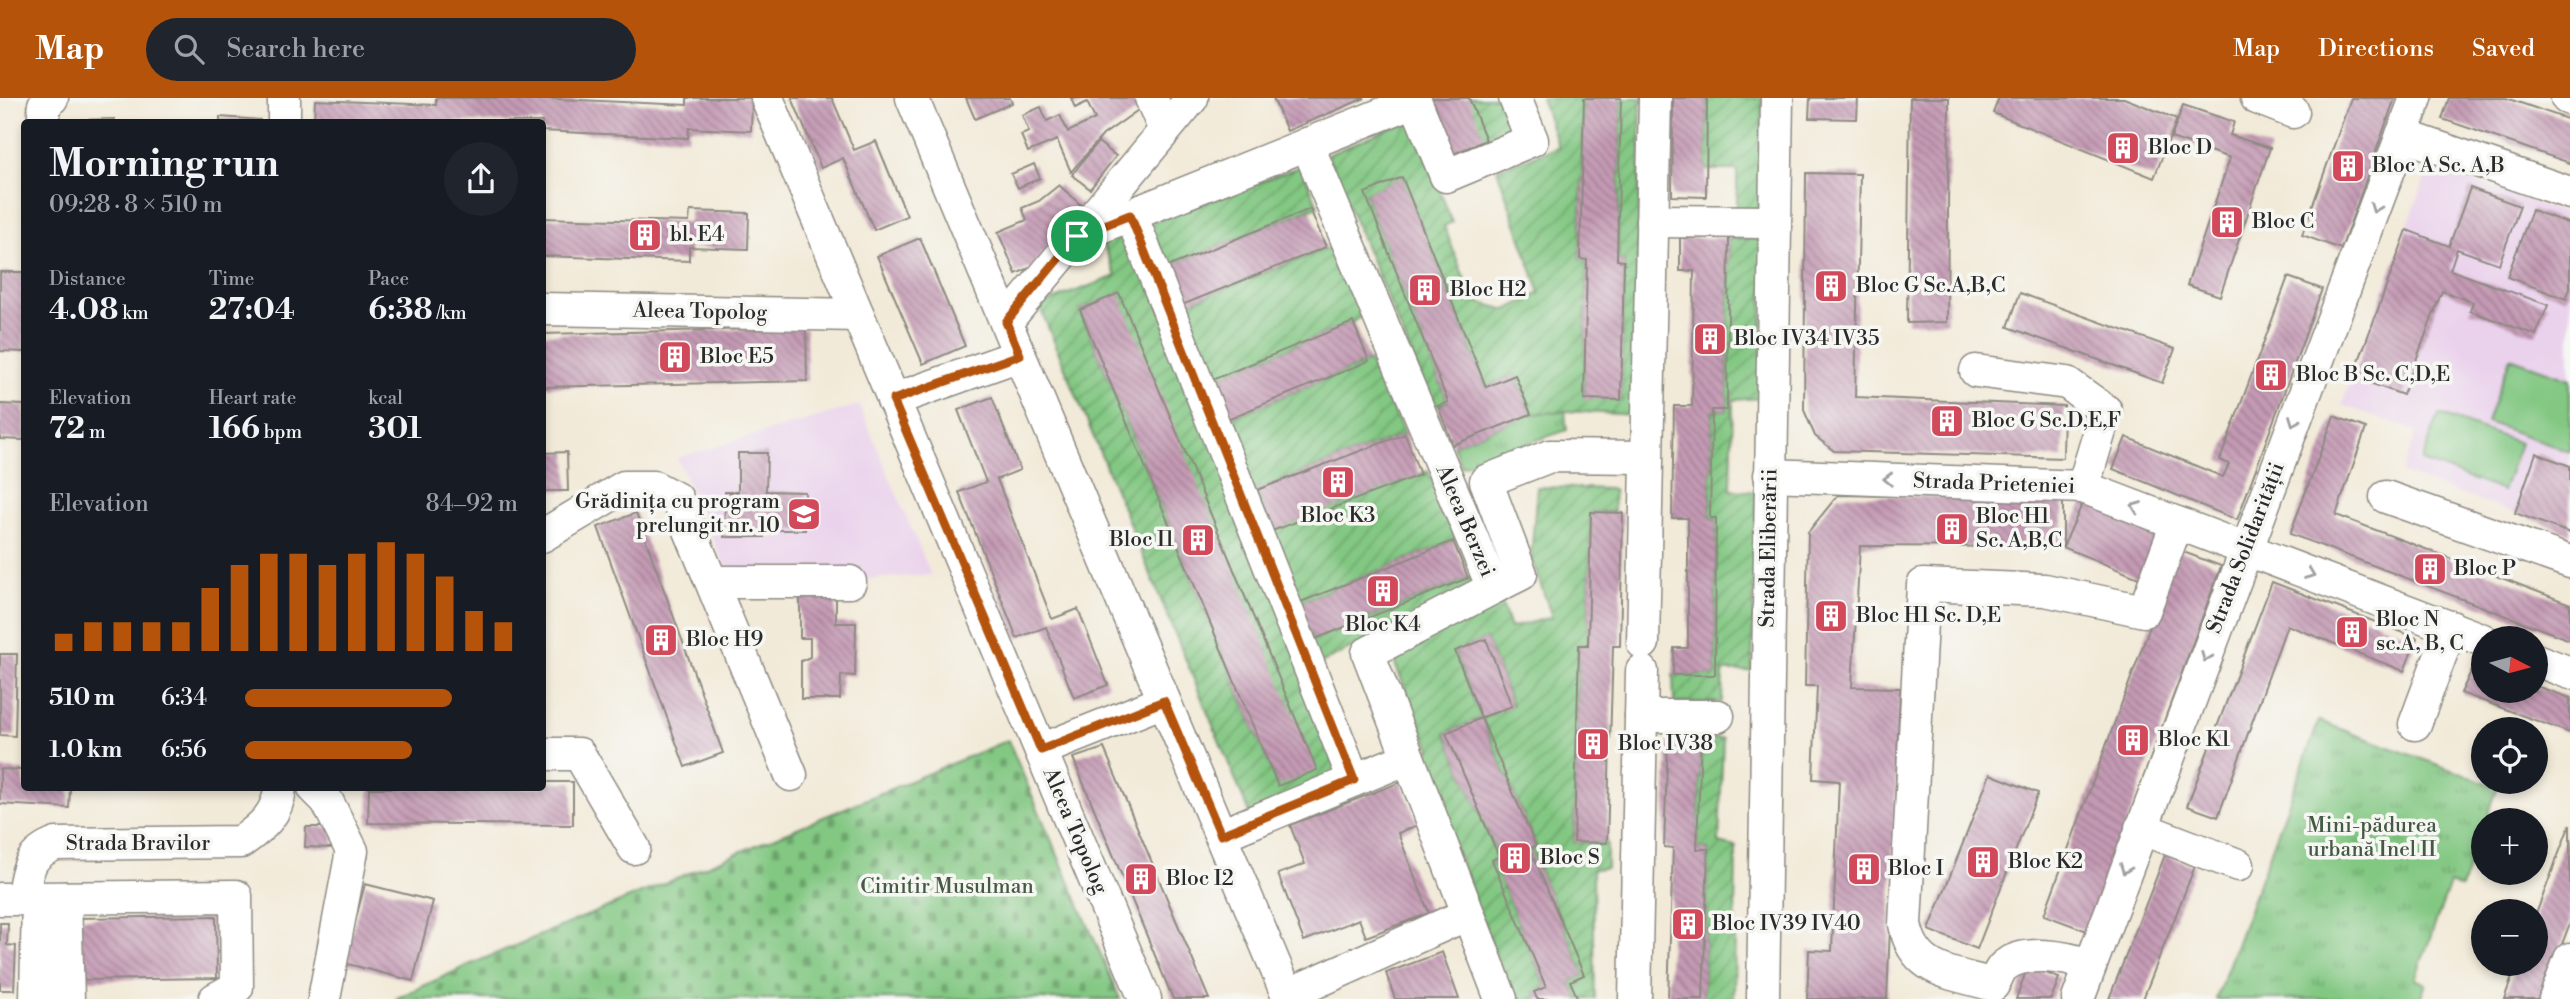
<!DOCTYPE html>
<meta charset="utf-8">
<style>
:root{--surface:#171b24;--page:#20242c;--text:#f1f3f6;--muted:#9ea1a6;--accent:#b45309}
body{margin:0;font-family:"Libre Bodoni",serif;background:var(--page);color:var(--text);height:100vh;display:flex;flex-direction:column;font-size:26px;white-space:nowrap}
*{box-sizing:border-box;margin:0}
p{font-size:23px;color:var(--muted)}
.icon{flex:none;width:38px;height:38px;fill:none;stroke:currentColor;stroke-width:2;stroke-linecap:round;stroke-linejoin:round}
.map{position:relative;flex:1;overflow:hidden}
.drawer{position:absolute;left:21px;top:21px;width:525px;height:672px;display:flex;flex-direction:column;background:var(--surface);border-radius:7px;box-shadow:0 4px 10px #0003}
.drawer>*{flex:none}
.needle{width:46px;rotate:96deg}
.controls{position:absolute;left:2471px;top:528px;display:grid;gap:14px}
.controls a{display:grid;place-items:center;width:77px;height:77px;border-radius:50%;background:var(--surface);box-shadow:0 4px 10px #0003;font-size:35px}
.pin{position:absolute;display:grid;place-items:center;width:60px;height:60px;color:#fff;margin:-30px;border:4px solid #fff;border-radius:50%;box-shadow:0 2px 7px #0007}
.round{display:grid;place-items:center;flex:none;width:74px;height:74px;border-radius:37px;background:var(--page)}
.overview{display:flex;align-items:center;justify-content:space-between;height:119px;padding:0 28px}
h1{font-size:38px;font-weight:700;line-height:52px}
.metrics{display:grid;grid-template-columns:repeat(3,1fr);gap:10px;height:119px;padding:7px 28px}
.metrics div{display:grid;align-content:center}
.metrics b{font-size:30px;font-weight:700}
.metrics small{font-size:19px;font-weight:400}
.metrics p{font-size:19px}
.chart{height:196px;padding:14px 28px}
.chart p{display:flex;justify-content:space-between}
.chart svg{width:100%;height:126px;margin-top:7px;stroke:var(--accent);stroke-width:6}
ul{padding:0 28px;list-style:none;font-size:23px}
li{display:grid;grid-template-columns:112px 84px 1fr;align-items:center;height:52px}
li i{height:18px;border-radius:9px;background:var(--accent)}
header{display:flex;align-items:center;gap:42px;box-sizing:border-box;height:98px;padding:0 35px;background:var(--accent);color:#fff}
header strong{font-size:33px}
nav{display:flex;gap:38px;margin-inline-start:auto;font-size:24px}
.search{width:490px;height:63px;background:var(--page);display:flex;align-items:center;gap:18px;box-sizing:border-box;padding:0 24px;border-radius:38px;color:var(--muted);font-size:26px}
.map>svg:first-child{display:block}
.built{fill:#ead1ec}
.grass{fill:url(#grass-tufts);stroke:#567956;stroke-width:2}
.cemetery{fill:url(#cemetery-stones);stroke:#567956;stroke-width:2}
.garden{fill:url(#garden-furrows);stroke:#567956;stroke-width:2;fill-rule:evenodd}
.pitch{fill:#82c782;stroke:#567956;stroke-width:2}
.building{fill:url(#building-back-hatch)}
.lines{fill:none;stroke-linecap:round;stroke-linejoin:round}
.minor-casing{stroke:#8e8a82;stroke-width:35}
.minor{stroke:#fff;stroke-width:32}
.oneway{stroke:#a0a0a0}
.route-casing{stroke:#fff;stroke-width:14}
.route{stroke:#b45309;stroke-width:9}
.labels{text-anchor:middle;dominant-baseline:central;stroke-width:7;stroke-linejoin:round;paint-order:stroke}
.poi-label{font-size:21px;fill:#2b2b2b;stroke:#f6f6f2;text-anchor:start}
.street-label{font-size:21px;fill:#2b2b2b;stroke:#f6f6f2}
.park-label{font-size:21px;fill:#455a45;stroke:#f6f6f2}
</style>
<header>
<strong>Map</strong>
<div class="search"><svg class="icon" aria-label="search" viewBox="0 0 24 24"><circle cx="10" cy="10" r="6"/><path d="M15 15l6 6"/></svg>Search here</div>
<nav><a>Map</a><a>Directions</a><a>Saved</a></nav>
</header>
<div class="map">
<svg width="2570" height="901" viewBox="0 0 2570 901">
<defs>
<pattern id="grass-tufts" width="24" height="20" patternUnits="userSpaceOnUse" patternTransform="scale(1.75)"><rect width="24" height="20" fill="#82c782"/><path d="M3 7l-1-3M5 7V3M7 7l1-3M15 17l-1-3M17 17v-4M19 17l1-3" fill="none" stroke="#6ba26b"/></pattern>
<pattern id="cemetery-stones" width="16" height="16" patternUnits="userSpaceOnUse" patternTransform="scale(1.75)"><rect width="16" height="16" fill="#82c782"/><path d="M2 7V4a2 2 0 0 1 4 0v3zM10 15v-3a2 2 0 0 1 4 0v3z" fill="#6ba26b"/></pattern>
<pattern id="garden-furrows" width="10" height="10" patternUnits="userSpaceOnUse" patternTransform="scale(1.75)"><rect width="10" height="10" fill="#82c782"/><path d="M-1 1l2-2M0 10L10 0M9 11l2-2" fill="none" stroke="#6ba26b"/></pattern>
<pattern id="building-back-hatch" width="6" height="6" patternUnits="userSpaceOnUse" patternTransform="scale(1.75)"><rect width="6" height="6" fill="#c49ab4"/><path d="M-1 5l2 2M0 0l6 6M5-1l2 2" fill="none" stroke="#9f7e93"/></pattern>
</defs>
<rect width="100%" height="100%" fill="#f6f6f2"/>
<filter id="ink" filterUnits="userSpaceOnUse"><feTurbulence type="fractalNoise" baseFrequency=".0143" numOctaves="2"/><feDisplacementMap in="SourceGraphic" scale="14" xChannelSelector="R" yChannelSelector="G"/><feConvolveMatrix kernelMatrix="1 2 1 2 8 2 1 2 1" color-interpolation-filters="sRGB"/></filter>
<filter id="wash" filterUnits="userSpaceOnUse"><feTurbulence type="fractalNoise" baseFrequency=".00686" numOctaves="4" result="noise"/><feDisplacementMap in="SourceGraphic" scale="28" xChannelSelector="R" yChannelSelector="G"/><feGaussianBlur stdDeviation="1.57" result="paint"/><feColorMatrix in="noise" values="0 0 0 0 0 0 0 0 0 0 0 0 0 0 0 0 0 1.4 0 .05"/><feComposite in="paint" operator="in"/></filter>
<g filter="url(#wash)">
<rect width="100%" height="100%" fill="#f2ead8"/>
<g class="built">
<path d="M2430,67L2570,118V384L2529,420L2402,375L2417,333L2342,307Z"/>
<path d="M859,307L931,477L865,481L853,473H727L677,360Z"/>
</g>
<g class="grass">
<path d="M1565,313L1567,332L1461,368L1453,347L1531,316Z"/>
<path d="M2319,623L2498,689L2461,790L2450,786L2415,881L2426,886L2420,901H2216Z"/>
</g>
<path class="cemetery" d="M1008,642L1120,901H395L469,867Z"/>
<g class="garden">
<path d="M1469,0H1505L1520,39L1455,68L1451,57Z"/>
<path d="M1541,0H1584L1580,161L1587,162L1584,300L1621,302L1624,163L1617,162L1621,0H1641L1635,317L1565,313L1531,316L1515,277L1486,289L1402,80L1365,95L1448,304L1433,308L1327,57L1412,20L1452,124L1444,128L1473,203L1507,212L1540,195L1497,71L1558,49Z"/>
<path d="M1707,0H1762L1759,115L1737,114V72H1706Z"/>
<path d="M1301,68L1318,108L1162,171L1178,209L1336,147L1366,216L1353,224L1210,283L1226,322L1369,263L1405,336L1257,392L1272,432L1428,373L1456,438L1453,443L1298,505L1313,542L1476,477L1481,487L1319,566L1343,681L1250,717L1039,207L1116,178L1102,144ZM1119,196L1278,688L1080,212Z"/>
<path d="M1729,140L1764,142L1761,300L1733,302L1731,392L1756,394L1752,573H1723L1722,604L1674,605L1673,577H1715L1716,420H1710L1712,312H1727Z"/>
<path d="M1537,389L1613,391L1614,414H1591L1588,547H1579L1574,744L1607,745V770L1593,771L1595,901H1578L1570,883L1584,877L1530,751L1536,748L1482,621L1512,607L1486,541L1455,554L1481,620L1446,635L1499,759L1492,762L1546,889L1535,894L1537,901H1513L1419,656L1431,651L1389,552L1501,503L1510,530L1552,519L1531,459Z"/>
<path d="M1723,640L1719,745L1736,749L1734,901H1703L1708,751H1697L1701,641Z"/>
</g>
<g class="pitch">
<path d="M2510,260L2570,281V354L2487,324Z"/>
<path d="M2439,316L2520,345L2503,393L2422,363Z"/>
</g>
<g id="blocks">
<g class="building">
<path d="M436,0H535L687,7V0H752L751,33L689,30L688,40L542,33V24H314L315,2L436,7Z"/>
<path d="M792,0H832L854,52L876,43L907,118L874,132L843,60L821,70Z"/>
<path d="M966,0H1010L1012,5L975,21Z"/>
<path d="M1071,0H1136L1141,10L1103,37L1071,74L1057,42L1028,54L1021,37L1029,34L1022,17L1041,9L1047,23L1060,17L1068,34L1095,21L1087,4L1075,10Z"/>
<path d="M1273,0H1365L1287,33Z"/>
<path d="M1427,0H1469L1486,42L1451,57Z"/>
<path d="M1584,0H1621L1617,162L1624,163L1621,302L1584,301L1587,162L1580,161Z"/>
<path d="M1673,0H1707L1706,99L1672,98Z"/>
<path d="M1810,0H1858L1857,21L1809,20Z"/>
<path d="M1910,0H1949L1947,224L1907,225Z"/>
<path d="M1999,0H2124L2177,21L2154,80L1993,15Z"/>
<path d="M2351,0H2395L2341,151L2302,137Z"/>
<path d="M2449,0H2506L2570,22V65L2442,21Z"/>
<path d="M2183,7L2234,24L2230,37L2270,50L2220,198L2187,187L2230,60L2171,40Z"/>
<path d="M220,19L260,22V24H220Z"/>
<path d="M114,21V24H75V22Z"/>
<path d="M1098,44L1116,58L1090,91L1072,77Z"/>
<path d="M1034,66L1040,80L1018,90L1011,76Z"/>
<path d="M1806,75L1860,76L1855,299L2064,308L2063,360L1834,353L1815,338L1804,312Z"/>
<path d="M1402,79L1486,289L1515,277L1531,316L1453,347L1438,308L1448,304L1365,95Z"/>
<path d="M1059,87L1081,107L1032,169L1016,176L998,134L1027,122L1022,110L1039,103Z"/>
<path d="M2470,90L2520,108L2499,166L2457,151L2450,172L2548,207L2536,237L2470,213L2473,204L2442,193L2403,297L2353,279L2407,132L2449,148Z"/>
<path d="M1310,111L1326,149L1177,209L1162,171Z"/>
<path d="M2532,112L2570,126V191L2566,201L2507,179Z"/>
<path d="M690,113L749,115L748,151L689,149V163L542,158V120L689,124Z"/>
<path d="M920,140L965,248L923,266L877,158Z"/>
<path d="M1680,140H1729L1727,312H1712L1710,420H1716L1715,577H1673L1674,550H1688V420H1672L1674,308H1692L1694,173H1680Z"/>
<path d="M0,174H24V254L0,253Z"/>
<path d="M2288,179L2322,191L2237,422L2113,371L2126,339L2223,379L2229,366L2220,362Z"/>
<path d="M1119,195L1317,672L1278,688L1080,212Z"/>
<path d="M2020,195L2175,251L2162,285L2008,229Z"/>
<path d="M1353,224L1369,263L1225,322L1209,283Z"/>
<path d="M806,230L807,283L542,289V236Z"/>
<path d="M992,299L1020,372L997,381L1052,521L1078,511L1108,587L1074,600L1046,529L1017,540L959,394L986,384L958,312Z"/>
<path d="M0,306L24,307V342L0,341Z"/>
<path d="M2334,318L2366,330L2336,417L2570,506V542L2290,436Z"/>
<path d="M1405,336L1420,377L1272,433L1257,392Z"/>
<path d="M567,354L568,393H542V355Z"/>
<path d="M738,355H767L766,393L805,394V432H764V439H724L725,394H738Z"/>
<path d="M2536,355L2570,368V435L2515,415Z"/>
<path d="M1838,397L2063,401V449L1860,448L1852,589L1900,590L1887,901H1807L1809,852L1832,853L1839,683L1813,681L1817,588H1805L1808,434Z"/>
<path d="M2084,402L2160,433L2141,481L2063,449Z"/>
<path d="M1591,414L1623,415L1620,548H1613L1607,745L1574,744L1579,547H1588Z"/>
<path d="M636,415L723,655L685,669L598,429Z"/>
<path d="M1453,443L1468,480L1313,542L1298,505Z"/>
<path d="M2178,452L2221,468L2087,833L2044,817Z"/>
<path d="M2272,484L2417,540L2404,573L2287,527L2218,719L2187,708Z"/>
<path d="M800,497L836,498V525H856L855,578L841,577L840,601H801V563L810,559V540H800Z"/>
<path d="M1486,541L1512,608L1483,619L1481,620L1536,748L1530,751L1584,877L1570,883L1578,901H1537L1534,894L1546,889L1492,762L1499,759L1446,635L1481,620L1455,553Z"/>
<path d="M0,556H17L15,638L0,637Z"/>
<path d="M2475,565L2483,568V593H2536V588L2570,600V635L2461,595Z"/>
<path d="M1668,640L1701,641L1697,751H1708L1703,901H1668L1673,750L1664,749Z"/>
<path d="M1104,650L1209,901H1173L1073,660Z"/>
<path d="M0,671L24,672V690H70L69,710L0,706Z"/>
<path d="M1990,676L2038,695L1977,851L1929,832Z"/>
<path d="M542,684H573V727L368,725L369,690H542Z"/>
<path d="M1401,684L1418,727L1398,735L1429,815L1366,839L1359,821L1304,843L1278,776L1305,766L1290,727Z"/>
<path d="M2570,726V825L2541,901H2504L2517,866H2536V816Z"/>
<path d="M306,729H333V750L305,749Z"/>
<path d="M2165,757L2195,768L2143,901H2109Z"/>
<path d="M365,786L433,803L413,883L344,865Z"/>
<path d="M216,818L217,880L77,882L76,820Z"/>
<path d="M0,825H8L7,847L16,848L14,892H0Z"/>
<path d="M1442,854L1459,901H1395L1386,875Z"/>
<path d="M2028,868L2059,880L2051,901H2016Z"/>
</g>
</g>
</g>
<g filter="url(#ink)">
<use href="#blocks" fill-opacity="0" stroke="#8e8a82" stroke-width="2"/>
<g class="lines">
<g class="minor-casing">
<g id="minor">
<path d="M767,0L1145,901"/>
<path d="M912,0L1289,901"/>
<path d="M1151,0L1165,32"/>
<path d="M1414,0L1446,78L1532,42L1515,0"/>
<path d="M2257,0L2293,14"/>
<path d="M2567,0L2570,1"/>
<path d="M44,24V7L52,0"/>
<path d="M284,24V0"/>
<path d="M2402,37L2570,95"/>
<path d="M1307,46L1493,490L1368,555L1501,901"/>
<path d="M1131,117L1354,682"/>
<path d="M1652,123L1774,124"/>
<path d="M1078,138L1415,3"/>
<path d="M542,211L858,217"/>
<path d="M1006,224L1192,0"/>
<path d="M1976,273L2067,285L2106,313L2083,389"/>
<path d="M893,302L1020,257"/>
<path d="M1770,377L2083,389L2483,542"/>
<path d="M2386,399L2570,464"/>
<path d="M542,438L624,389H654L677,401L791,677"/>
<path d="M712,484H850"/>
<path d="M1493,490L1521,476L1486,383L1550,358L1646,359"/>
<path d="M1643,545L1655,0"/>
<path d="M2536,562L2570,575"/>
<path d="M1641,618H1718"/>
<path d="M2415,626L2451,529"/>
<path d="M1041,652L1164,603"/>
<path d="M542,656H579L634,750"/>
<path d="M314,690L327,703L352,753L324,901"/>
<path d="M2141,730L2238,767"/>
<path d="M1221,737L1408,660"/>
<path d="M38,800L236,798L237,889L215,901"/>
<path d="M65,800L68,901"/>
<path d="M0,801H22C28,772 27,757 56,746L241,744C262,729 278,716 280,690"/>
<path d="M22,801L38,800L36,901"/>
<path d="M2089,867C2067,859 2024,851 2004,868C1999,872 1996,882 1993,887C1951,874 1914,875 1905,826L1923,487L2045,492L2144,513L2177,425"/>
<path d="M1287,897L1468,816"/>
<path d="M1635,901L1642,573"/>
<path d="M1763,901L1777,0"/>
<path d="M2078,901L2416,0"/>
<path d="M2555,901L2570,861"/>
</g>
</g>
<use href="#minor" class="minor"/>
</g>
<defs><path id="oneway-chevron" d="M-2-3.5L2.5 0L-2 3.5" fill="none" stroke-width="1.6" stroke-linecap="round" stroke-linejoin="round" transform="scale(1.75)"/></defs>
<g class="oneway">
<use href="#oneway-chevron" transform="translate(2375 110) rotate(111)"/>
<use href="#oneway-chevron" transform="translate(2294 323) rotate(111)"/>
<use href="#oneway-chevron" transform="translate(1888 381) rotate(-178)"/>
<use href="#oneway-chevron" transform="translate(2136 409) rotate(-159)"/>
<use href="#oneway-chevron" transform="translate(2310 476) rotate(21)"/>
<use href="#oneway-chevron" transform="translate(2206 559) rotate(111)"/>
<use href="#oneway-chevron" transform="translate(2125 771) rotate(111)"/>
</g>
</g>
<g class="lines" filter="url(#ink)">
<g class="route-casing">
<path id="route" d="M1130,117L1354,682L1221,737L1164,603L1041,652L893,302L1020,257L1006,224L1077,138Z"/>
</g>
<use href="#route" class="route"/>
</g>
<defs>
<g id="building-square" transform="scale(1.75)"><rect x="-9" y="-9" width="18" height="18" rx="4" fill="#d1495b" stroke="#f6f6f2"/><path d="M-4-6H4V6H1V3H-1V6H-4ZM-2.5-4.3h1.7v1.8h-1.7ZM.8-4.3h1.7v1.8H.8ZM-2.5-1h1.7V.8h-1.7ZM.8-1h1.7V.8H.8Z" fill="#fff"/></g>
<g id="school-square" transform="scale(1.75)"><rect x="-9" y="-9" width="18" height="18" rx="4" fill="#d1495b" stroke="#f6f6f2"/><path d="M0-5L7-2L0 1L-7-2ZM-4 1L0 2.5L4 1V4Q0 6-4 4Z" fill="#fff"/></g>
</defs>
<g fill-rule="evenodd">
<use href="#building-square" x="2123" y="50"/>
<use href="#building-square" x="2348" y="68"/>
<use href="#building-square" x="2227" y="124"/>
<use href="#building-square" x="645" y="137"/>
<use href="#building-square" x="1831" y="188"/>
<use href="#building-square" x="1425" y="192"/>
<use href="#building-square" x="1710" y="241"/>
<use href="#building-square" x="675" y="259"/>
<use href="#building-square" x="2271" y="277"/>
<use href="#building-square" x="1947" y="323"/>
<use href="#building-square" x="1338" y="384"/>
<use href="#school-square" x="804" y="416"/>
<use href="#building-square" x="1952" y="431"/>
<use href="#building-square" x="1198" y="442"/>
<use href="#building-square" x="2430" y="471"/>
<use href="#building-square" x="1383" y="493"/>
<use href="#building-square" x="1831" y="518"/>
<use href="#building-square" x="2352" y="534"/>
<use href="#building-square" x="661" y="542"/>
<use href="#building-square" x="2133" y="642"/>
<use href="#building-square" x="1593" y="646"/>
<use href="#building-square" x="1515" y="760"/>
<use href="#building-square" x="1983" y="764"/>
<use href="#building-square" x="1864" y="771"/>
<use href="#building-square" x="1141" y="781"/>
<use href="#building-square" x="1688" y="826"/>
</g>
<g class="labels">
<g class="poi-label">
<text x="2148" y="50">Bloc D</text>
<text x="2372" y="68">Bloc A Sc. A,B</text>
<text x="2252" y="124">Bloc C</text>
<text x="670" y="137">bl. E4</text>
<text x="1856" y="188">Bloc G Sc.A,B,C</text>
<text x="1450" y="192">Bloc H2</text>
<text x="1734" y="241">Bloc IV34 IV35</text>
<text x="700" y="259">Bloc E5</text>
<text x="2296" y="277">Bloc B Sc. C,D,E</text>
<text x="1972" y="323">Bloc G Sc.D,E,F</text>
<text x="780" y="404" text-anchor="end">Grădinița cu program<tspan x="780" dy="24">prelungit nr. 10</tspan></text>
<text x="1338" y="418" text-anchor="middle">Bloc K3</text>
<text x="1976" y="419">Bloc H1<tspan x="1976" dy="24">Sc. A,B,C</tspan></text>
<text x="1174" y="442" text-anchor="end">Bloc I1</text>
<text x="2454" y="471">Bloc P</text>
<text x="1856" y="518">Bloc H1 Sc. D,E</text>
<text x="2376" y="522">Bloc N<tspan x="2376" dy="24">sc.A, B, C</tspan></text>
<text x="1383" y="527" text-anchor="middle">Bloc K4</text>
<text x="686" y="542">Bloc H9</text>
<text x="2158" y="642">Bloc K1</text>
<text x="1618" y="646">Bloc IV38</text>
<text x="1540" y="760">Bloc S</text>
<text x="2008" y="764">Bloc K2</text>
<text x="1888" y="771">Bloc I</text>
<text x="1166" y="781">Bloc I2</text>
<text x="1712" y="826">Bloc IV39 IV40</text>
</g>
<g class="street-label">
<text transform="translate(700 214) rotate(1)">Aleea Topolog</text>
<text transform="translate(1994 386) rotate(2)">Strada Prieteniei</text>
<text transform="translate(1465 423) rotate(67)">Aleea Berzei</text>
<text transform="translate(1769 450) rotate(-89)">Strada Eliberării</text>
<text transform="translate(2246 450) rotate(-69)">Strada Solidarității</text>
<text transform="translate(1075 733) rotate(67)">Aleea Topolog</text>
<text x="138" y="746">Strada Bravilor</text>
</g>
<g class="park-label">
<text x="2372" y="728">Mini-pădurea<tspan x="2372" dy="24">urbană Inel II</tspan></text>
<text x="947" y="789">Cimitir Musulman</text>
</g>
</g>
</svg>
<div class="controls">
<a><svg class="needle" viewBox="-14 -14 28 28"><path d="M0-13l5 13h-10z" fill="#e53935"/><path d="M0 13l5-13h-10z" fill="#9ea1a6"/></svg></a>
<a><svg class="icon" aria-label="locate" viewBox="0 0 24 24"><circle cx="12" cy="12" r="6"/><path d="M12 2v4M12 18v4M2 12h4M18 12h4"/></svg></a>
<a>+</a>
<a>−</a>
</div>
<div class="pin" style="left:1077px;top:138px;background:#1e9e55"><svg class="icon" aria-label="arrive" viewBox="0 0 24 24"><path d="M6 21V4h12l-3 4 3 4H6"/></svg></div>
<section class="drawer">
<div class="overview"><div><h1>Morning run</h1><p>09:28 · 8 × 510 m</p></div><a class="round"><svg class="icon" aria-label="share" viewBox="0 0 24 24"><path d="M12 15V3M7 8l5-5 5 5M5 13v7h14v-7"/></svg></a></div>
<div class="metrics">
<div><p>Distance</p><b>4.08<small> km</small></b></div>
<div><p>Time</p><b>27:04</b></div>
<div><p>Pace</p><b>6:38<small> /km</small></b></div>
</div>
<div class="metrics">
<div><p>Elevation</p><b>72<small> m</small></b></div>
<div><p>Heart rate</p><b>166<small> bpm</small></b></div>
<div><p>kcal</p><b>301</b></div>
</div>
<div class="chart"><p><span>Elevation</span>84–92 m</p>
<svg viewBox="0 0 160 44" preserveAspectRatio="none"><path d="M5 44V38M15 44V34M25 44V34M35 44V34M45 44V34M55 44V22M65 44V14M75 44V10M85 44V10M95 44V14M105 44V10M115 44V6M125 44V10M135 44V18M145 44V30M155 44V34"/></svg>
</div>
<ul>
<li><b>510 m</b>6:34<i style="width:76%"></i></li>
<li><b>1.0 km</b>6:56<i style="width:61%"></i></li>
</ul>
</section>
</div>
